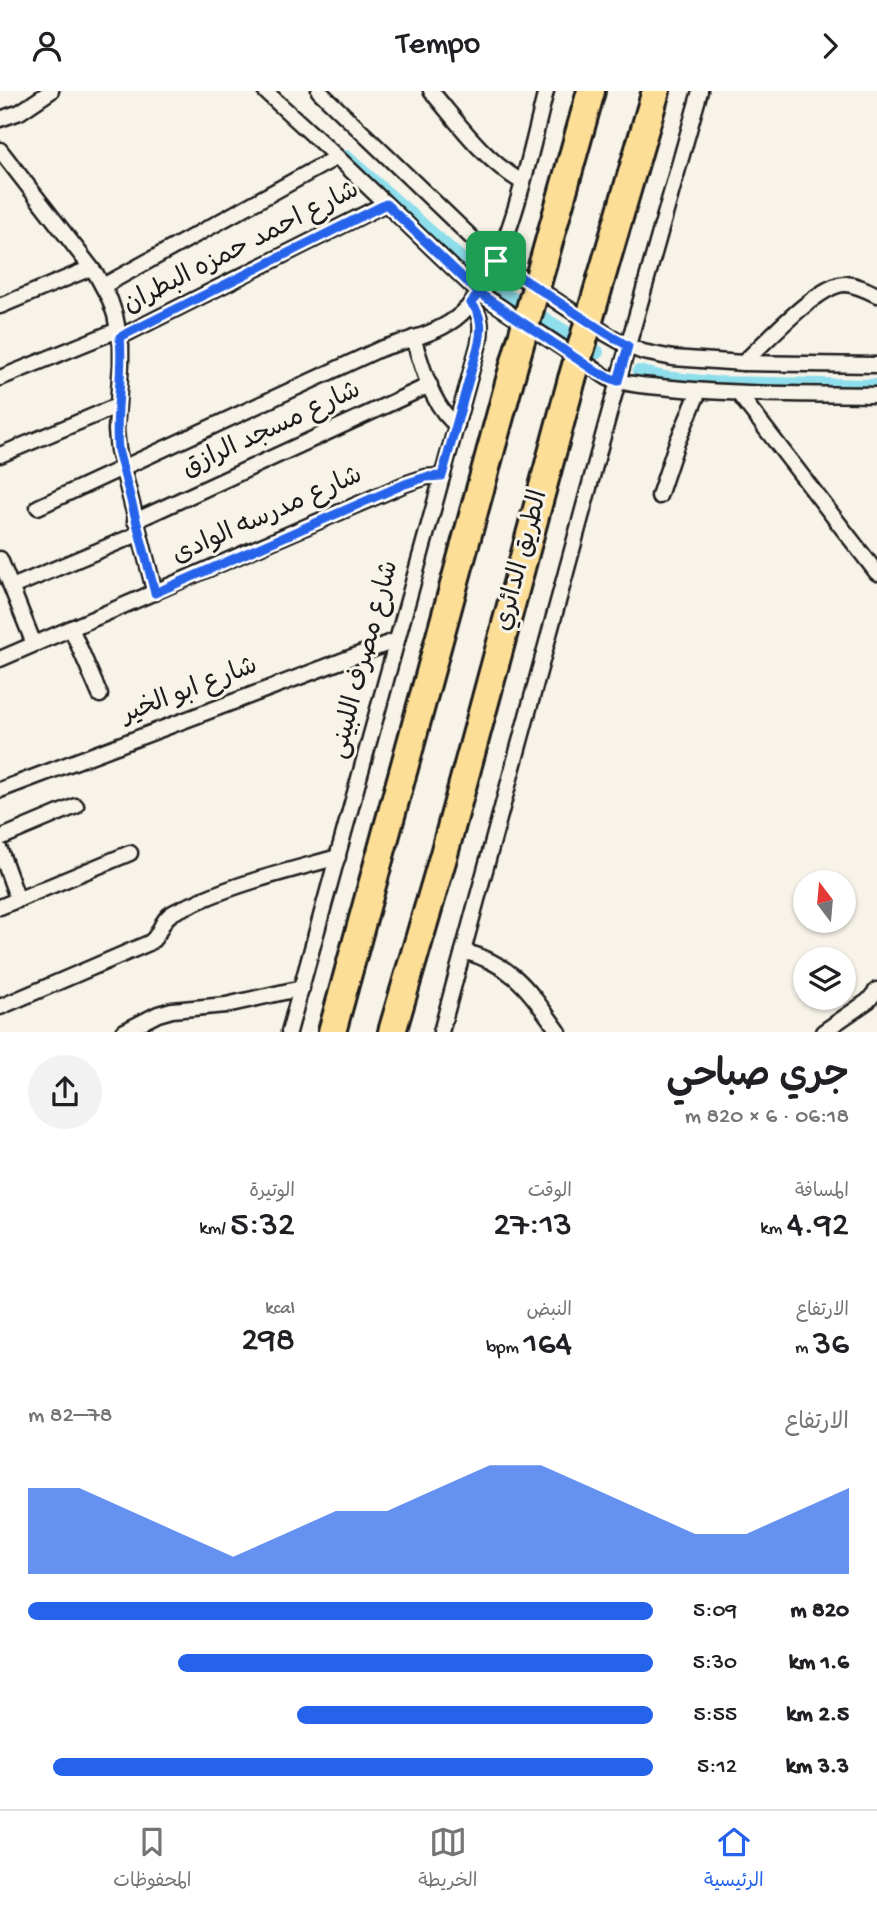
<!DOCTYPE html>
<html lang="ar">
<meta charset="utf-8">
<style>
:root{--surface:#fff;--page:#f2f2f2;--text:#202124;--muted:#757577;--line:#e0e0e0;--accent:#2563eb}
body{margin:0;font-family:"Gochi Hand","Playpen Sans Arabic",sans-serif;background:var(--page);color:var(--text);direction:rtl;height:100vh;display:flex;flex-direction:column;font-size:26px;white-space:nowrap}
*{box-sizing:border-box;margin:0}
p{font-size:23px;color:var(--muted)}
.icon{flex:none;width:38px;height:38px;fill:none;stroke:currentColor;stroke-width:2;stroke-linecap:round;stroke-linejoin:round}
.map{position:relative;height:941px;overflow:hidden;direction:ltr}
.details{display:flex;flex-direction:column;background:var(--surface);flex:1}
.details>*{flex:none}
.needle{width:46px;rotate:344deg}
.tools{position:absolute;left:793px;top:779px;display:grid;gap:14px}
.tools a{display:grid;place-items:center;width:63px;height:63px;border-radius:50%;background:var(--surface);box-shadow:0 2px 5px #0004;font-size:35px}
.pin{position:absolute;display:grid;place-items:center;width:60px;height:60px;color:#fff;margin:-30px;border-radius:14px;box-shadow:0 4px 10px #0006}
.round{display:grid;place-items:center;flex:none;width:74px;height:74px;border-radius:37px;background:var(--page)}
.headline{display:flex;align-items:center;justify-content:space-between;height:119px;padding:0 28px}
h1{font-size:38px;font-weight:600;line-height:52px}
.metrics{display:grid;grid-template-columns:repeat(3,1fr);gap:10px;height:119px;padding:7px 28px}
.metrics div{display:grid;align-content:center}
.metrics b{font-size:35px;font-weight:600}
.metrics small{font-size:19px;font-weight:400}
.metrics p{font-size:19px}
.chart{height:196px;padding:14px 28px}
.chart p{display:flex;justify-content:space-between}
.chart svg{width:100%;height:126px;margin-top:7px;fill:var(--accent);opacity:.7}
ul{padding:0 28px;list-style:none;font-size:23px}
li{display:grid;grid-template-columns:112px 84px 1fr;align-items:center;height:52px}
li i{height:18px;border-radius:9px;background:var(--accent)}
header{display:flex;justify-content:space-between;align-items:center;height:91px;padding:0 28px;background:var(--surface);font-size:32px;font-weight:600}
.menu{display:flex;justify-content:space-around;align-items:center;height:98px;border-top:2px solid var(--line);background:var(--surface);font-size:19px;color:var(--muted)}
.menu a{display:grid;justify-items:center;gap:4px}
.menu .current{color:var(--accent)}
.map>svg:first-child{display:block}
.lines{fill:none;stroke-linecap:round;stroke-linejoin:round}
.canal{stroke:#8fdeec;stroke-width:14}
.minor-casing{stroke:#1c1c1c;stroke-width:19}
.motorway-casing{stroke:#1c1c1c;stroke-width:32}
.minor{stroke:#f7f3e8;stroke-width:14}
.motorway{stroke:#fdde96;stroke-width:26}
.motorway-bridge-casing{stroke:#1c1c1c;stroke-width:32;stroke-linecap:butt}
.motorway-bridge{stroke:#fdde96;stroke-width:26}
.route-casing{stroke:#fff;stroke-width:14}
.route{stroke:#2563eb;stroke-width:9}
.labels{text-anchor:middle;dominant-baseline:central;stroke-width:6;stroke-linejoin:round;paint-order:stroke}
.street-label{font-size:26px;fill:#1c1c1c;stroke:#f7f3e8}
</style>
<header><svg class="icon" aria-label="forward" viewBox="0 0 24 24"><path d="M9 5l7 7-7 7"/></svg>Tempo<svg class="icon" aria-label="person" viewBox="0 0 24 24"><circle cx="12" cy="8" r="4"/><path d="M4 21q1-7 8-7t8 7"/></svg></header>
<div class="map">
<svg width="877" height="941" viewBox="0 0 877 941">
<rect width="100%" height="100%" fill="#f7f3e8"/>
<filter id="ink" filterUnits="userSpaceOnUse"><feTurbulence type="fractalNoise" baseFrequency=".0143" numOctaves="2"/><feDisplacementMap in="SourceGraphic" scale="14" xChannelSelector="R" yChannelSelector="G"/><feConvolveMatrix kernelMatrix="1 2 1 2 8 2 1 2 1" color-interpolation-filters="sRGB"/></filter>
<g filter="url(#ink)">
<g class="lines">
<g class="canal">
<path d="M346,66L481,186"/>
<path d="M493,196L597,261"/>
<path d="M639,281L664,287L712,292L877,295"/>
</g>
<g class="minor-casing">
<g id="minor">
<path d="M265,0L337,66L479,202L608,287C628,294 650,295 672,297C740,304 808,303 877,304"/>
<path d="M319,0L496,170L605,242L628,255L643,261L673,267L743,272L877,274"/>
<path d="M431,0C459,33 484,69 522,91"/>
<path d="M0,28L20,21L51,0"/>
<path d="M0,59L96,183L110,209L115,224L121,255V273L116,339L118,359L155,502"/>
<path d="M103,195L337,66"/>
<path d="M0,215L91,177"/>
<path d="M120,246L385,113"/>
<path d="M413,247C423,275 431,316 457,334"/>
<path d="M743,272C764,253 819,192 846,193C857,194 867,199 877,204"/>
<path d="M0,287L118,239"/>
<path d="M738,302L877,482"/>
<path d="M0,364L117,315"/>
<path d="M659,405L676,354L699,300"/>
<path d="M38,416L380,258C406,249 433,244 455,228C507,190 530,61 546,0"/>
<path d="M135,430L430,294"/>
<path d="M0,468L34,553"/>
<path d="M12,496L138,443"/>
<path d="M71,537L100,604"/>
<path d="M0,568L405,393L426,386L442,385"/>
<path d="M0,699L397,549"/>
<path d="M0,747L76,715"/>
<path d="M0,759L18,809"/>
<path d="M0,816L130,762"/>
<path d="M463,860C515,874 529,900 559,941"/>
<path d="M0,916L149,852C161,845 159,831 171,823C180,817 192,814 201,809C245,790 292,779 338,766"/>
<path d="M123,941L158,923L172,919L226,914L302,897"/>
<path d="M289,941L479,252C482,237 482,224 471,212"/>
<path d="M441,941L618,290L700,0"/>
<path d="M823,941L868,910L877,899"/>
</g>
</g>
<g class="motorway-casing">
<g id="motorway">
<path d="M543,172L591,0"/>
<path d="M601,188L656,0"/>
<path d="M332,941L514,274"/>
<path d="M392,941L444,763L572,288"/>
</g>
</g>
<use href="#minor" class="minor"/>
<use href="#motorway" class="motorway"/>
<g class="motorway-bridge-casing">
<g id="motorway-bridge">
<path d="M514,274L543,172"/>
<path d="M572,288L601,188"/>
</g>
</g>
<use href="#motorway-bridge" class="motorway-bridge"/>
</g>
</g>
<g class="lines" filter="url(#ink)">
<g class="route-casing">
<path id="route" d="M496,170L479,202L386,113L120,246C124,284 114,321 118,359L155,502L405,393L426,386L442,385L479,252C482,237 482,224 471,212L479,202L598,282L618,290L628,255L606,242L496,170"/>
</g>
<use href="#route" class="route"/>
</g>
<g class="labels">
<g class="street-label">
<text transform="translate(242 158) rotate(-27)">شارع احمد حمزه البطران</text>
<text transform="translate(272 340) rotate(-25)">شارع مسجد الرازق</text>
<text transform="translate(268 426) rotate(-24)">شارع مدرسه الوادى</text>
<text transform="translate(523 470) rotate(-75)">الطريق الدائري</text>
<text transform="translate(366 569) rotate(-75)">شارع مصرف اللبينى</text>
<text transform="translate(190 601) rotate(-21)">شارع ابو الخير</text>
</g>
</g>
</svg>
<div class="tools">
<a><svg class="needle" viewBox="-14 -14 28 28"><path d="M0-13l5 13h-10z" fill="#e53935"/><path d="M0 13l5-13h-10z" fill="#757577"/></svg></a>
<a><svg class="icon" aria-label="layers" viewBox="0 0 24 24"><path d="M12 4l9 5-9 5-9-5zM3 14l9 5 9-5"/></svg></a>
</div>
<div class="pin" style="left:496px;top:170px;background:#1e9e55"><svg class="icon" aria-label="arrive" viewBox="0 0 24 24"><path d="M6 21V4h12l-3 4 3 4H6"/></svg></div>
</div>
<section class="details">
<div class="headline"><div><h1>جري صباحي</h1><p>06:18 · 6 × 820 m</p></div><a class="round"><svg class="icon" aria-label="share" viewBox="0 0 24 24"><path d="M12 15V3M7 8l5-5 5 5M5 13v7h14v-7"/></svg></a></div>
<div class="metrics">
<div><p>المسافة</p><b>4.92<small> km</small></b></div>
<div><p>الوقت</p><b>27:13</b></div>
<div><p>الوتيرة</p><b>5:32<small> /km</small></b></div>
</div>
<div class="metrics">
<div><p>الارتفاع</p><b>36<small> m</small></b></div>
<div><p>النبض</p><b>164<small> bpm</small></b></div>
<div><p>kcal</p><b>298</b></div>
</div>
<div class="chart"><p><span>الارتفاع</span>78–82 m</p>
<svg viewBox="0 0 160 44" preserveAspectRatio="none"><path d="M0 44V14L10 14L20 22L30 30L40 38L50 30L60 22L70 22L80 14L90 6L100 6L110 14L120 22L130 30L140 30L150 22L160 14V44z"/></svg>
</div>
<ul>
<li><b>820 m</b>5:09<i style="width:100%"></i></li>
<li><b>1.6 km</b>5:30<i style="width:76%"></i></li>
<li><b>2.5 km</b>5:55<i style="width:57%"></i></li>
<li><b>3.3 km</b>5:12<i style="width:96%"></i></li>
</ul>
</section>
<nav class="menu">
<a class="current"><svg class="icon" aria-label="home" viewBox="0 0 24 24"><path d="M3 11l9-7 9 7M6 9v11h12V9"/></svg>الرئيسية</a>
<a><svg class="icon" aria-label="map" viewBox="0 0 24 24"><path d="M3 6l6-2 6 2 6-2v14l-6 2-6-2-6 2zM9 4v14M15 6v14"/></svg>الخريطة</a>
<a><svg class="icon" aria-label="saved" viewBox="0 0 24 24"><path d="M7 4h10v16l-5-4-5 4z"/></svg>المحفوظات</a>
</nav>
